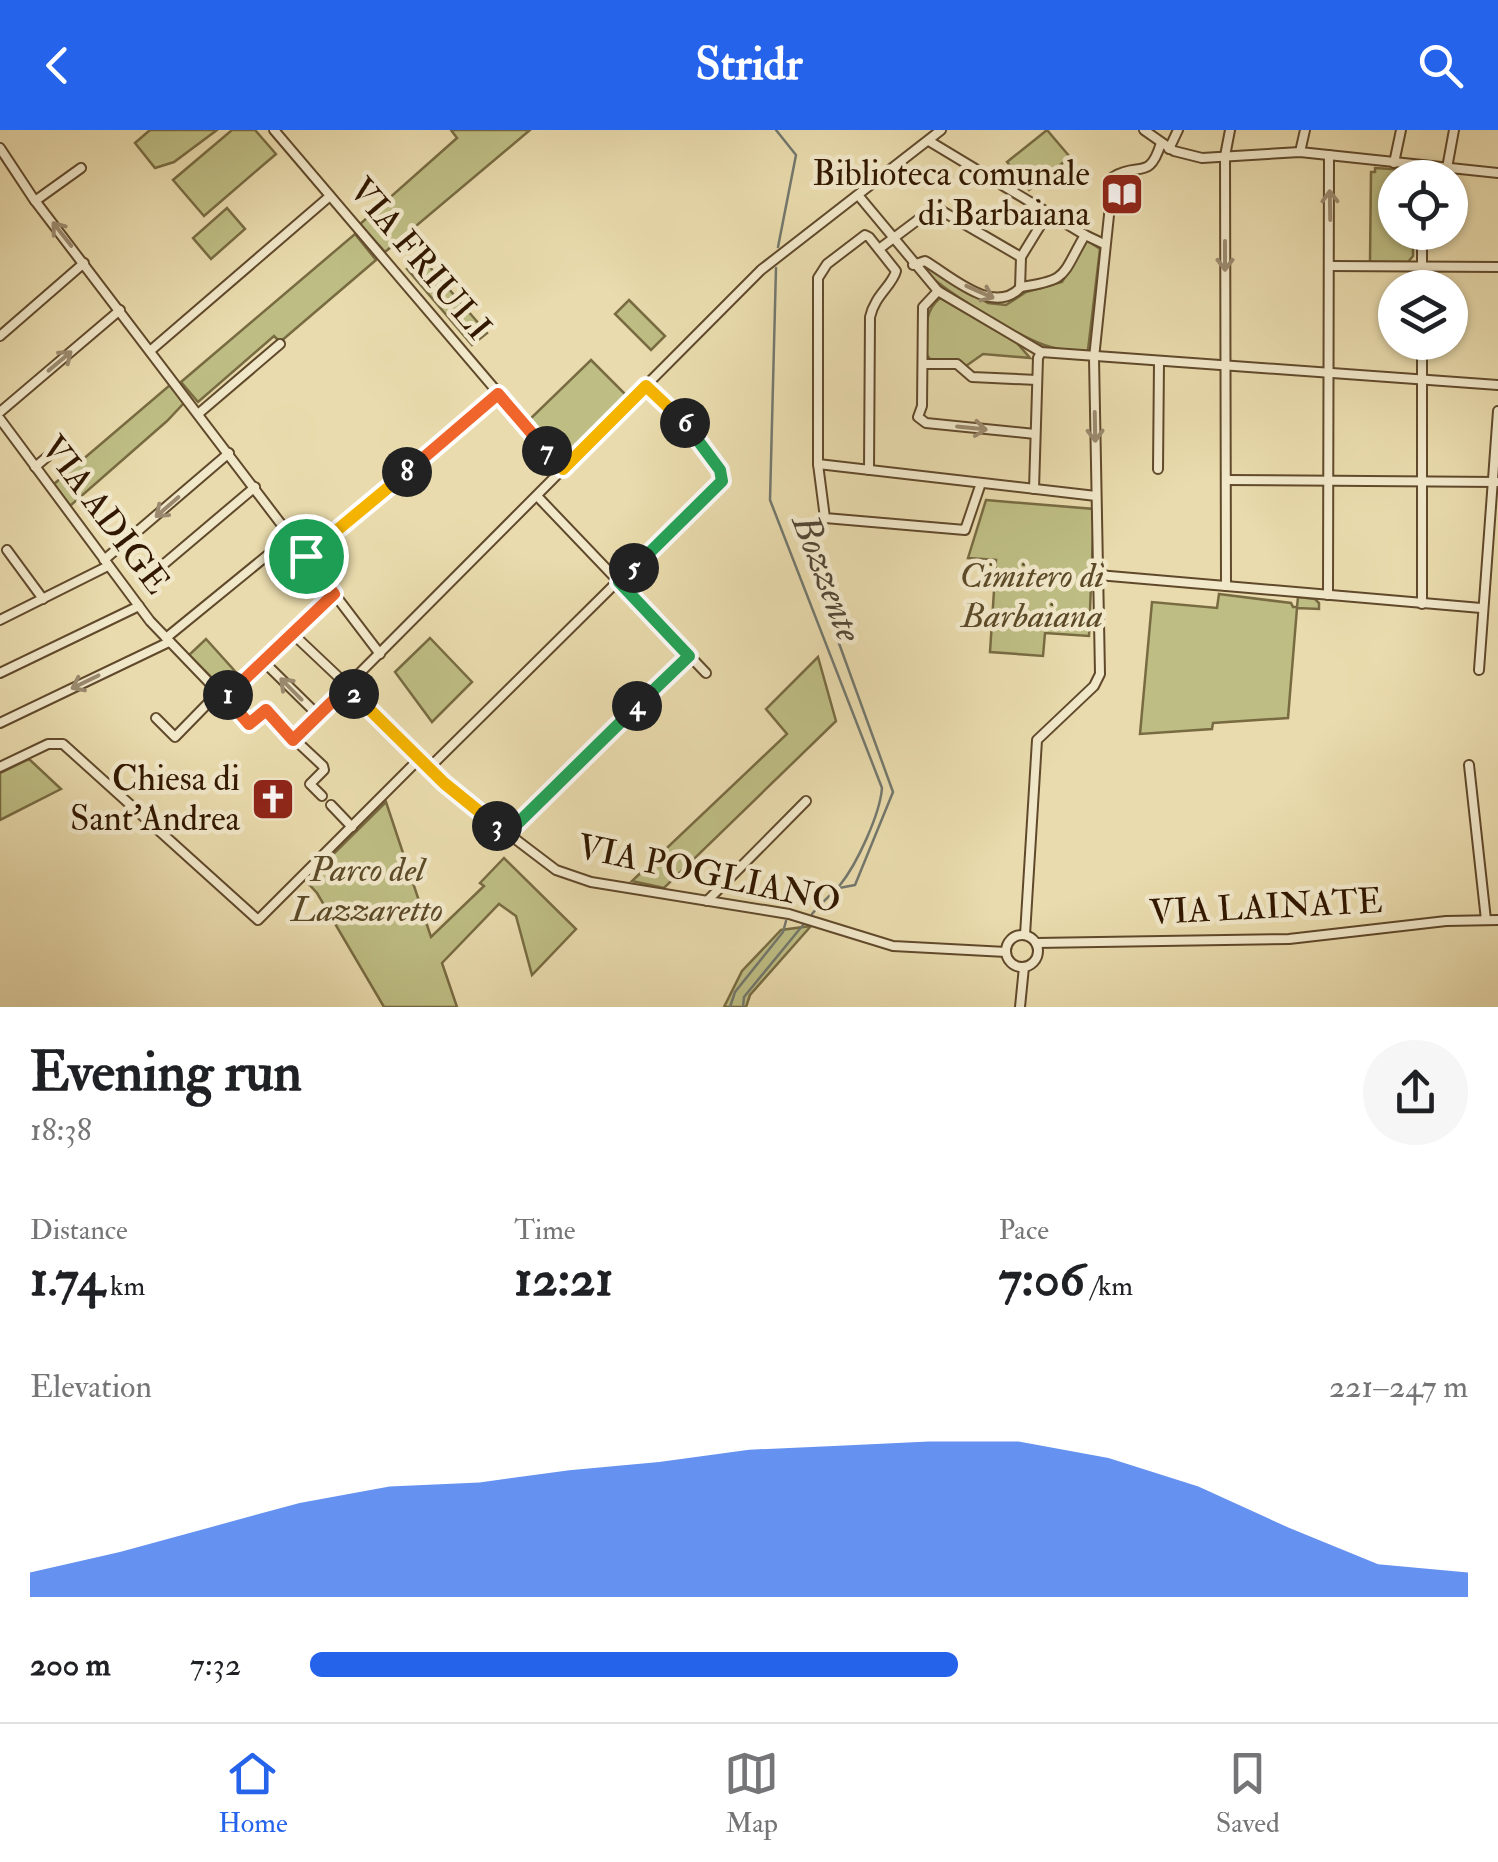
<!DOCTYPE html>
<meta charset="utf-8">
<style>
:root{--surface:#fff;--page:#f6f6f6;--text:#202124;--muted:#757577;--line:#e0e0e0;--accent:#2563eb}
body{margin:0;font-family:"IM FELL Double Pica",serif;background:var(--page);color:var(--text);height:100vh;display:flex;flex-direction:column;font-size:38px;white-space:nowrap}
*{box-sizing:border-box;margin:0}
p{font-size:32px;color:var(--muted)}
.icon{flex:none;width:55px;height:55px;fill:none;stroke:currentColor;stroke-width:2;stroke-linecap:round;stroke-linejoin:round}
.map{position:relative;height:877px;overflow:hidden}
.details{display:flex;flex-direction:column;background:var(--surface);flex:1}
.details>*{flex:none}
.tools{position:absolute;left:1378px;top:30px;display:grid;gap:20px}
.tools a{display:grid;place-items:center;width:90px;height:90px;border-radius:50%;background:var(--surface);box-shadow:0 2px 8px #0004;font-size:50px}
.pin{position:absolute;display:grid;place-items:center;width:85px;height:85px;color:#fff;margin:-42px;border:5px solid #fff;border-radius:50%;box-shadow:0 2px 10px #0007}
.km{position:absolute;width:50px;height:50px;margin:-25px;border-radius:50%;background:#222;color:#fff;font-size:28px;line-height:50px;text-align:center}
.round{display:grid;place-items:center;flex:none;width:105px;height:105px;border-radius:52px;background:var(--page)}
.headline{display:flex;align-items:center;justify-content:space-between;height:170px;padding:0 30px}
h1{font-size:55px;font-weight:700;line-height:75px}
.figures{display:grid;grid-template-columns:repeat(3,1fr);gap:15px;height:170px;padding:10px 30px}
.figures div{display:grid;align-content:center}
.figures b{font-size:50px;font-weight:700}
.figures small{font-size:28px;font-weight:400}
.figures p{font-size:28px}
.chart{height:280px;padding:20px 30px}
.chart p{display:flex;justify-content:space-between}
.chart svg{width:100%;height:180px;margin-top:10px;fill:var(--accent);opacity:.7}
ul{padding:0 30px;list-style:none;font-size:32px}
li{display:grid;grid-template-columns:160px 120px 1fr;align-items:center;height:75px}
li i{height:25px;border-radius:12px;background:var(--accent)}
header{display:flex;justify-content:space-between;align-items:center;height:130px;padding:0 30px;background:var(--accent);color:#fff;font-size:45px;font-weight:700}
.dock{display:flex;justify-content:space-around;align-items:center;height:140px;border-top:2px solid var(--line);background:var(--surface);font-size:28px;color:var(--muted)}
.dock a{display:grid;justify-items:center;gap:5px}
.dock .active{color:var(--accent)}
.map>svg:first-child{display:block}
.green{fill:#bebe84;stroke:#786b42;stroke-width:2.5}
.lines{fill:none;stroke-linecap:round;stroke-linejoin:round}
.stream{stroke:#73786e;stroke-width:2.5}
.minor-casing{stroke:#60492b;stroke-width:12}
.minor{stroke:#f1e8ca;stroke-width:8}
.oneway{stroke:#9b8a6f}
.split-1-casing{stroke:#fff;stroke-width:20}
.split-2-casing{stroke:#fff;stroke-width:20}
.split-3-casing{stroke:#fff;stroke-width:20}
.split-4-casing{stroke:#fff;stroke-width:20}
.split-5-casing{stroke:#fff;stroke-width:20}
.split-6-casing{stroke:#fff;stroke-width:20}
.split-7-casing{stroke:#fff;stroke-width:20}
.split-8-casing{stroke:#fff;stroke-width:20}
.split-9-casing{stroke:#fff;stroke-width:20}
.split-1{stroke:#f0652b;stroke-width:12}
.split-2{stroke:#f0652b;stroke-width:12}
.split-3{stroke:#f5b400;stroke-width:12}
.split-4{stroke:#22a559;stroke-width:12}
.split-5{stroke:#22a559;stroke-width:12}
.split-6{stroke:#22a559;stroke-width:12}
.split-7{stroke:#f5b400;stroke-width:12}
.split-8{stroke:#f0652b;stroke-width:12}
.split-9{stroke:#f5b400;stroke-width:12}
.labels{text-anchor:middle;dominant-baseline:central;stroke-width:9;stroke-linejoin:round;paint-order:stroke}
.poi-label{font-size:35px;fill:#321800;stroke:#f1e8ca;text-anchor:end}
.street-label{font-size:35px;fill:#321800;stroke:#f1e8ca}
.park-label{font-size:35px;font-style:italic;fill:#5c4a28;stroke:#f1e8ca}
.water-label{font-size:38px;font-style:italic;fill:#524837;stroke:#f1e8ca}
</style>
<header><svg class="icon" aria-label="back" viewBox="0 0 24 24"><path d="M15 5l-7 7 7 7"/></svg>Stridr<svg class="icon" aria-label="search" viewBox="0 0 24 24"><circle cx="10" cy="10" r="6"/><path d="M15 15l6 6"/></svg></header>
<div class="map">
<svg width="1498" height="877" viewBox="0 0 1498 877">
<rect width="100%" height="100%" fill="#e9dbad"/>
<filter id="stains"><feTurbulence type="fractalNoise" baseFrequency=".002" numOctaves="4"/><feColorMatrix values="0 0 0 0 .2 0 0 0 0 .09 0 0 0 0 .02 0 0 0 .5 -.17"/></filter>
<radialGradient id="worn" r=".72"><stop offset=".6" stop-color="#630" stop-opacity="0"/><stop offset="1" stop-color="#630" stop-opacity=".3"/></radialGradient>
<g class="green">
<path d="M150,0H217L174,32L155,38L135,13Z"/>
<path d="M232,0H255L276,24L204,86L173,50Z"/>
<path d="M451,0H530L385,122L360,94L457,8Z"/>
<path d="M1047,0L1070,27L1029,60L1007,32Z"/>
<path d="M1375,38L1407,40L1413,45V47L1395,48V102L1413,103V126L1408,132H1370L1371,42H1375Z"/>
<path d="M227,78L245,99L211,129L193,108Z"/>
<path d="M355,104L376,130L280,212L274,206L198,272L181,252Z"/>
<path d="M1087,110L1100,119L1088,220L1084,222C1071,221 1057,220 1044,215C1014,204 946,162 923,140L925,136L988,173L1006,175L1026,162L1062,152Z"/>
<path d="M422,128L487,203L472,215L407,139Z"/>
<path d="M940,168L1017,213L1030,228L983,224L966,236L959,230L930,229L926,224C927,203 922,183 940,168Z"/>
<path d="M629,170L665,206L651,220L615,184Z"/>
<path d="M591,230L627,266L563,331L528,291Z"/>
<path d="M170,255L184,273L167,291L70,376L54,354Z"/>
<path d="M986,370L1094,379L1089,506L1045,503L1043,526L990,522L996,430L968,428Z"/>
<path d="M1219,464L1291,473L1293,477H1297L1298,467L1315,469L1319,473V479L1297,478L1288,588L1213,593L1212,599L1140,604L1152,472L1217,478Z"/>
<path d="M430,508L472,552L432,592L395,542Z"/>
<path d="M206,509L242,549L231,559L221,557L189,525Z"/>
<path d="M818,527L836,591L664,758L632,751L787,604L766,579Z"/>
<path d="M29,629L61,659L0,690V643Z"/>
<path d="M386,672L431,807L484,756L480,753L504,728L576,799L532,845L516,786L499,774L442,833L457,877H384L317,763L306,751Z"/>
<path d="M811,796L750,865L746,877H724L742,841L781,800Z"/>
</g>
<g class="lines">
<g class="stream">
<path d="M776,0L796,25L778,117"/>
<path d="M776,138L770,370L882,658C880,684 857,734 840,755C832,764 821,773 812,784"/>
<path d="M820,461L893,662L855,755L839,758"/>
<path d="M730,877L735,862L783,802L786,791"/>
<path d="M743,877L744,867L803,795"/>
</g>
<g class="minor-casing">
<g id="minor">
<path d="M274,0L563,339"/>
<path d="M1144,0L1174,21L1202,28L1300,22L1498,43"/>
<path d="M929,11L1085,105L1104,114"/>
<path d="M0,18L33,68L380,524"/>
<path d="M1169,19L1178,0"/>
<path d="M1300,22L1305,0"/>
<path d="M1394,33L1401,0"/>
<path d="M1447,38L1454,0"/>
<path d="M858,65L938,161L1041,222L1498,255"/>
<path d="M35,71L81,38"/>
<path d="M879,119L935,77L1021,127"/>
<path d="M913,135L925,131C951,146 993,186 1020,158L1021,127L1048,83"/>
<path d="M1331,136L1498,137"/>
<path d="M1021,157C1069,150 1061,146 1085,105"/>
<path d="M1422,158V102"/>
<path d="M938,161L923,177L922,276L918,287L926,293L1035,304"/>
<path d="M0,206L84,133"/>
<path d="M150,221L330,66"/>
<path d="M923,234H957L972,247L1037,250"/>
<path d="M0,282L120,180"/>
<path d="M198,284L280,214"/>
<path d="M0,289L150,491L249,594L263,580H267L277,593L323,636L324,640L310,654L322,666"/>
<path d="M818,334L1096,366"/>
<path d="M35,337L60,316"/>
<path d="M1158,339L1159,232"/>
<path d="M869,340L870,187C875,165 892,156 896,141L869,107L865,105L827,134L818,148V334L825,388L965,400L981,353"/>
<path d="M1226,350L1498,352"/>
<path d="M1034,359L1038,228L1041,222"/>
<path d="M537,366L706,543"/>
<path d="M7,420L43,469"/>
<path d="M306,426L499,264"/>
<path d="M104,430L229,323"/>
<path d="M151,445L255,357"/>
<path d="M1098,445L1481,478"/>
<path d="M619,452L723,347L694,300L646,256"/>
<path d="M1226,456L1225,26L1230,0"/>
<path d="M1328,465L1329,25"/>
<path d="M1422,474V212"/>
<path d="M0,490L108,436"/>
<path d="M294,505L348,556"/>
<path d="M166,508L291,406"/>
<path d="M264,532L318,585"/>
<path d="M1479,540L1498,281"/>
<path d="M0,543L139,476"/>
<path d="M347,557L469,674L556,740L591,752L789,784L893,816L1006,822"/>
<path d="M223,565L233,563L334,464"/>
<path d="M156,588L175,607L219,562"/>
<path d="M0,593L169,512"/>
<path d="M293,610L761,140L941,0"/>
<path d="M1469,635L1486,790"/>
<path d="M0,637L48,614H63L258,790L419,629"/>
<path d="M428,639L618,451"/>
<path d="M331,675L352,697"/>
<path d="M507,704L689,525"/>
<path d="M707,771L806,671"/>
<circle cx="1022" cy="821" r="16"/>
<path d="M1025,805L1037,610L1094,556L1100,544L1094,228L1113,47C1139,31 1149,52 1161,13"/>
<path d="M1036,813L1289,809L1446,791L1498,790"/>
<path d="M1020,877L1024,837"/>
</g>
</g>
<use href="#minor" class="minor"/>
</g>
<defs><path id="oneway-shaft" d="M-6 0H5M1.5-3L5.5 0L1.5 3" fill="none" stroke-width="1.6" stroke-linecap="round" stroke-linejoin="round" transform="scale(2.5)"/></defs>
<g class="oneway">
<use href="#oneway-shaft" transform="translate(1330 75) rotate(-91)"/>
<use href="#oneway-shaft" transform="translate(62 104) rotate(-128)"/>
<use href="#oneway-shaft" transform="translate(1225 126) rotate(90)"/>
<use href="#oneway-shaft" transform="translate(980 162) rotate(24)"/>
<use href="#oneway-shaft" transform="translate(60 231) rotate(-40)"/>
<use href="#oneway-shaft" transform="translate(1095 297) rotate(89)"/>
<use href="#oneway-shaft" transform="translate(972 298) rotate(6)"/>
<use href="#oneway-shaft" transform="translate(167 377) rotate(139)"/>
<use href="#oneway-shaft" transform="translate(85 552) rotate(154)"/>
<use href="#oneway-shaft" transform="translate(291 559) rotate(-135)"/>
</g>
<g class="lines">
<g class="split-1-casing">
<path id="split-1" d="M228,565L334,464L306,426"/>
</g>
<g class="split-2-casing">
<path id="split-2" d="M228,565L223,564L249,594L266,580L293,610L347,557L354,564"/>
</g>
<g class="split-3-casing">
<path id="split-3" d="M354,564L444,653L497,696"/>
</g>
<g class="split-4-casing">
<path id="split-4" d="M497,696L507,704L637,576"/>
</g>
<g class="split-5-casing">
<path id="split-5" d="M634,438L619,452L689,526L637,576"/>
</g>
<g class="split-6-casing">
<path id="split-6" d="M634,438L722,351L720,340L685,293"/>
</g>
<g class="split-7-casing">
<path id="split-7" d="M547,321L563,339L646,256L685,293"/>
</g>
<g class="split-8-casing">
<path id="split-8" d="M407,342L498,264L547,321"/>
</g>
<g class="split-9-casing">
<path id="split-9" d="M306,426L407,342"/>
</g>
<use href="#split-1" class="split-1"/>
<use href="#split-2" class="split-2"/>
<use href="#split-3" class="split-3"/>
<use href="#split-4" class="split-4"/>
<use href="#split-5" class="split-5"/>
<use href="#split-6" class="split-6"/>
<use href="#split-7" class="split-7"/>
<use href="#split-8" class="split-8"/>
<use href="#split-9" class="split-9"/>
</g>
<defs>
<g id="library-square" transform="scale(2.25)"><rect x="-9" y="-9" width="18" height="18" rx="4" fill="#8f2418" stroke="#f1e8ca"/><path d="M-6-4Q-3-5.5-.7-3.5V5Q-3 3-6 4ZM6-4Q3-5.5 .7-3.5V5Q3 3 6 4Z" fill="#fff"/></g>
<g id="church-square" transform="scale(2.25)"><rect x="-9" y="-9" width="18" height="18" rx="4" fill="#8f2418" stroke="#f1e8ca"/><path d="M-1.2-6h2.4v3.5h3.3v2.4h-3.3V6h-2.4V-.1h-3.3v-2.4h3.3Z" fill="#fff"/></g>
</defs>
<g fill-rule="evenodd">
<use href="#library-square" x="1122" y="64"/>
<use href="#church-square" x="273" y="669"/>
</g>
<g class="labels">
<g class="poi-label">
<text x="1090" y="44">Biblioteca comunale<tspan x="1090" dy="40">di Barbaiana</tspan></text>
<text x="240" y="649">Chiesa di<tspan x="240" dy="40">Sant'Andrea</tspan></text>
</g>
<g class="street-label">
<text transform="translate(420 129) rotate(50)">VIA FRIULI</text>
<text transform="translate(105 385) rotate(53)">VIA ADIGE</text>
<text transform="translate(709 744) rotate(12)">VIA POGLIANO</text>
<text transform="translate(1266 777) rotate(-3)">VIA LAINATE</text>
</g>
<g class="park-label">
<text x="1032" y="446">Cimitero di<tspan x="1032" dy="40">Barbaiana</tspan></text>
<text x="367" y="740">Parco del<tspan x="367" dy="40">Lazzaretto</tspan></text>
</g>
<g class="water-label">
<text transform="translate(827 448) rotate(69)">Bozzente</text>
</g>
</g>
<rect width="100%" height="100%" filter="url(#stains)"/>
<rect width="100%" height="100%" fill="url(#worn)"/>
</svg>
<div class="tools">
<a><svg class="icon" aria-label="locate" viewBox="0 0 24 24"><circle cx="12" cy="12" r="6"/><path d="M12 2v4M12 18v4M2 12h4M18 12h4"/></svg></a>
<a><svg class="icon" aria-label="layers" viewBox="0 0 24 24"><path d="M12 4l9 5-9 5-9-5zM3 14l9 5 9-5"/></svg></a>
</div>
<div class="pin" style="left:306px;top:426px;background:#1e9e55"><svg class="icon" aria-label="arrive" viewBox="0 0 24 24"><path d="M6 21V4h12l-3 4 3 4H6"/></svg></div>
<b class="km" style="left:228px;top:565px">1</b>
<b class="km" style="left:354px;top:564px">2</b>
<b class="km" style="left:497px;top:696px">3</b>
<b class="km" style="left:637px;top:576px">4</b>
<b class="km" style="left:634px;top:438px">5</b>
<b class="km" style="left:685px;top:293px">6</b>
<b class="km" style="left:547px;top:321px">7</b>
<b class="km" style="left:407px;top:342px">8</b>
</div>
<section class="details">
<div class="headline"><div><h1>Evening run</h1><p>18:38</p></div><a class="round"><svg class="icon" aria-label="share" viewBox="0 0 24 24"><path d="M12 15V3M7 8l5-5 5 5M5 13v7h14v-7"/></svg></a></div>
<div class="figures">
<div><p>Distance</p><b>1.74<small> km</small></b></div>
<div><p>Time</p><b>12:21</b></div>
<div><p>Pace</p><b>7:06<small> /km</small></b></div>
</div>
<div class="chart"><p><span>Elevation</span>221–247 m</p>
<svg viewBox="0 0 160 44" preserveAspectRatio="none"><path d="M0 44V38L10 33L20 27L30 21L40 17L50 16L60 13L70 11L80 8L90 7L100 6L110 6L120 10L130 17L140 27L150 36L160 38V44z"/></svg>
</div>
<ul>
<li><b>200 m</b>7:32<i style="width:56%"></i></li>
</ul>
</section>
<nav class="dock">
<a class="active"><svg class="icon" aria-label="home" viewBox="0 0 24 24"><path d="M3 11l9-7 9 7M6 9v11h12V9"/></svg>Home</a>
<a><svg class="icon" aria-label="map" viewBox="0 0 24 24"><path d="M3 6l6-2 6 2 6-2v14l-6 2-6-2-6 2zM9 4v14M15 6v14"/></svg>Map</a>
<a><svg class="icon" aria-label="saved" viewBox="0 0 24 24"><path d="M7 4h10v16l-5-4-5 4z"/></svg>Saved</a>
</nav>
